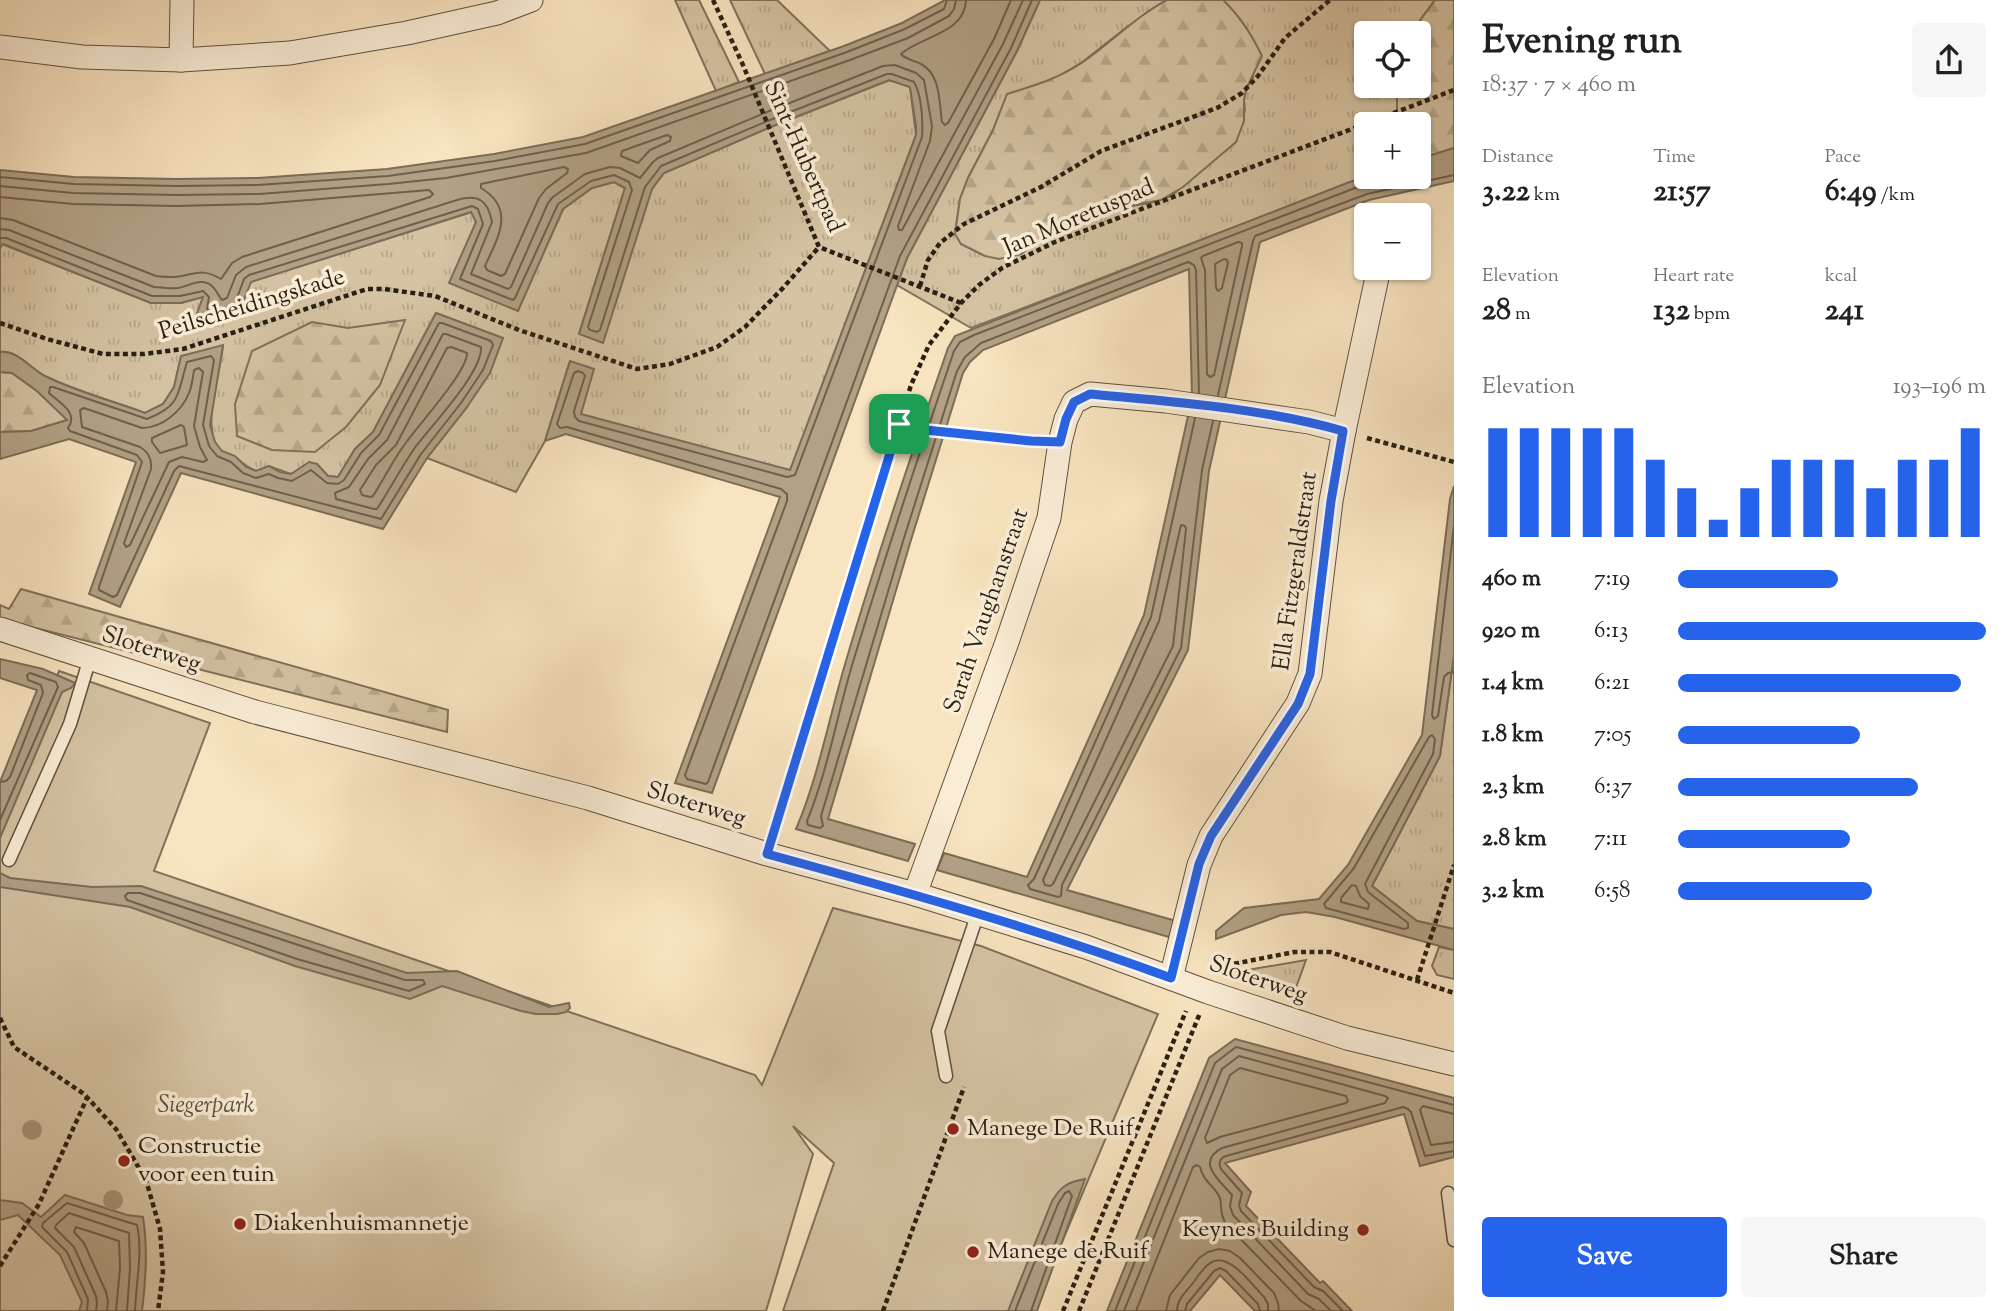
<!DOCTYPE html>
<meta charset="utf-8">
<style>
:root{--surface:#fff;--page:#f6f6f6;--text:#202124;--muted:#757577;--accent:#2563eb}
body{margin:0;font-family:"Sorts Mill Goudy",serif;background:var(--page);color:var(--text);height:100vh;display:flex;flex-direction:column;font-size:26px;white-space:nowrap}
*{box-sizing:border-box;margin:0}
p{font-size:23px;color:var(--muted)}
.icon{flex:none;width:38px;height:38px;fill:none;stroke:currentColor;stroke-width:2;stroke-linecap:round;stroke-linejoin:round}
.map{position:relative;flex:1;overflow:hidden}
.sheet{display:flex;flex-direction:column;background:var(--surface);width:560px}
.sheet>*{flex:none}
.controls{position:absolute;left:1354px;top:21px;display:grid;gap:14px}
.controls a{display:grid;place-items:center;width:77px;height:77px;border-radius:7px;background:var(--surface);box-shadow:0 2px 5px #0004;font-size:35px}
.pin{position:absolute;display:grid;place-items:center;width:60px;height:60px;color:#fff;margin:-30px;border-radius:14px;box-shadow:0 4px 10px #0006}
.round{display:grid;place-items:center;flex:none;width:74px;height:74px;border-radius:7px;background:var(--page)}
.summary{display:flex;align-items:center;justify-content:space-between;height:119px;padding:0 28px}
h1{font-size:38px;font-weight:700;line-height:52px}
.figures{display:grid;grid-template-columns:repeat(3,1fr);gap:10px;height:119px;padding:7px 28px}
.figures div{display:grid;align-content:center}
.figures b{font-size:30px;font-weight:700}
.figures small{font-size:19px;font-weight:400}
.figures p{font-size:19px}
.chart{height:196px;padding:14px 28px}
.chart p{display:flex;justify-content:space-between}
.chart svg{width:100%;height:126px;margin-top:7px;stroke:var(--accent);stroke-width:6}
.cta{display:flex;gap:14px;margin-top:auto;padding:14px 28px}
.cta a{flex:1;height:80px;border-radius:7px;background:var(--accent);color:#fff;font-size:28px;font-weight:700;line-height:80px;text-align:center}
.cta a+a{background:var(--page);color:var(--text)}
ul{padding:0 28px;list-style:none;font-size:23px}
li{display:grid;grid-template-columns:112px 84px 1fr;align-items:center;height:52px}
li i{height:18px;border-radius:9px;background:var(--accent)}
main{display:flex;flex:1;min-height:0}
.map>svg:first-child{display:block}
.grass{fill:url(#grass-tufts);stroke:#7f715b;stroke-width:2}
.forest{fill:url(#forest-firs);stroke:#7f715b;stroke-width:2}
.park{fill:#d5c3a3;stroke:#7f715b;stroke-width:2}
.water{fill:#b2a185;stroke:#7b6d57;stroke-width:2}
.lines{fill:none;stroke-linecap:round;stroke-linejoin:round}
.shore{stroke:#6e604c;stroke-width:2}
.service-casing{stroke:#5d503e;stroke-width:15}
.minor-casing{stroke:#5d503e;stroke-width:25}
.path{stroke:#291f13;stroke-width:4.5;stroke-dasharray:5 3.5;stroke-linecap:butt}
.service{stroke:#faedd6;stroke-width:12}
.minor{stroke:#faedd6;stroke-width:23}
.tree{fill:#a39378}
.route-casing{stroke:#fff;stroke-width:14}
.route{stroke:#2563eb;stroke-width:9}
.poi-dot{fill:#8f2418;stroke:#faedd6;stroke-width:2.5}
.labels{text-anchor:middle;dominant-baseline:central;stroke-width:7;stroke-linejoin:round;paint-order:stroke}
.street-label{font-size:24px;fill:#291f13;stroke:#faedd6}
.park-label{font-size:24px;font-style:italic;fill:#5d503e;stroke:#faedd6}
.poi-label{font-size:24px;fill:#291f13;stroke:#faedd6;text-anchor:start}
</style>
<main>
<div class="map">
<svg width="1454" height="1311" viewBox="0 0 1454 1311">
<defs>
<pattern id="grass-tufts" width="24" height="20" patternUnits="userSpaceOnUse" patternTransform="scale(1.75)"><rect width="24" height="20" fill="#d5c3a3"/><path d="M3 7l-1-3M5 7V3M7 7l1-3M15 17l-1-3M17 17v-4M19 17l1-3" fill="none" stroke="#b7a78b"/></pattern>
<pattern id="forest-firs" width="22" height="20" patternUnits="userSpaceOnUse" patternTransform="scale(1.75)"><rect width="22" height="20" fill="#d5c3a3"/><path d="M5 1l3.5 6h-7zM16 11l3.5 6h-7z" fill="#b7a78b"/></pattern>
</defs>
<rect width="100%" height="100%" fill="#f8e4c0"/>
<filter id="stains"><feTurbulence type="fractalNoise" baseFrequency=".00286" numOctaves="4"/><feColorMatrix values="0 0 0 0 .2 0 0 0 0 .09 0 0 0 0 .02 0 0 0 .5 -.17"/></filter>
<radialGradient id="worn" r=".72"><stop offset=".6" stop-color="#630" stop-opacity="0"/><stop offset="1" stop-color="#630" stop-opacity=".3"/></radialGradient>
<g class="grass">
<path d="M675,0H699L739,82L716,91Z"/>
<path d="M730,0H777L830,51L765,74Z"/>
<path d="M1040,0H1167L1127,27L1081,63L1050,81L1007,95L993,130L968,178L960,199L955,233L961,244L985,256L1021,254L1062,221L1084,214L1150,203L1171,196L1236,142L1245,110L1244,100L1246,89L1253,78L1256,45L1242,22L1223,0H1435L1421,19L1414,33H1367V86H1397V124H1367V176L971,328L897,285L907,258L1017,51Z"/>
<path d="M890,80L910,87L916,135L790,471L580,414L570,361L545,441L516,492L427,458L467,407L503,338L436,313L373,432L355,449L338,477L328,476L317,464L291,474L269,466L256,471C243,466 243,461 233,456C230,454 226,454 223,452C198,435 221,371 223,346L181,356L174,387L163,404L145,413C113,401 78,392 47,377C31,370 19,350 0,352V248L2,244L151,303H181L203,297L194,324L239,312L250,282L472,212L518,310L563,209L592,188L614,182L625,188L579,334L652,189L664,173L773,126Z"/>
<path d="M1454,655V929L1417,921L1372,886L1440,756Z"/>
<path d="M1439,947L1454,950V979L1437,975L1432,966Z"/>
<path d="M1306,960L1295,990L1236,972Z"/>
</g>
<g class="forest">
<path d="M1167,0H1223C1240,16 1252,35 1262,56L1246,89L1244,100V121L1236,142L1183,187L1161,200L1084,214L1062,221L1021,254L999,259L985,256L961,244L955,234L960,199L968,178L993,130L1007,94C1033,86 1060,78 1083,62C1111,43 1136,16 1167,0Z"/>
<path d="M1435,0H1454V148L1419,159V124H1397V86H1419V33H1414L1421,19Z"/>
<path d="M405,320L380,385L346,427L315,452L272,450L237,436L235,404L252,351L312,322L348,328Z"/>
<path d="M0,372L12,373L37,391L68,420L31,431L0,432Z"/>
<path d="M21,589L448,710L447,732L0,619V605L9,609Z"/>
</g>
<path class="park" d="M59,671L210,723L154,871L755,1075L762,1085L833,908L981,946L1158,1014L1033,1311H783L834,1163L793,1126L813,1154L766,1311H0V822Z"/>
<g class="water">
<path d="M945,0H1040L1017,51L907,258L712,793L675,783L780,497L566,434L545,441L570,361L594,369L581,414L790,470L916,135V126L910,87L889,80L773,126L664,173L652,189L603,343L579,334L625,188L614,182L592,188L563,209L518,311L449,283L476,222L471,212L251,282L239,312L193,324L203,297L181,303H151L3,244L0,248V170L74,177L176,179L258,178L387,169L494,154L583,137L844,46L902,23Z"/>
<path d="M1454,148V181L1369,200L1260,242L1209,471L1188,650L1067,890L1176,921L1169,937L937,870L944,853L1027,877L1144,615L1192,398L1189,269L983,350L970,362L963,373L911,540L828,819L915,844L908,861L796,829C819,775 829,717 846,661C877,556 912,452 948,348L955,336L1347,183L1367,176L1419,177V159Z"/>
<path d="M436,313L503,338L490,373L467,407L427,458L383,529L181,473L120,607L89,594L136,462L69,439L0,459V432L31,431L67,420L37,391L12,373L0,372V352C19,350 31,370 47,377C78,392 113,401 145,413L163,404L174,387L181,356L223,345L210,425L215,442L222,451L235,456L246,467L256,471L269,466L280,472L291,474L309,462L317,464L328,476L338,477L355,449L373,432Z"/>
<path d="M1454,486V655L1440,756L1372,886L1417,921L1454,929V950L1335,917L1306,912L1281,915L1216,939V931L1244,908L1319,899L1348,865L1422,735L1450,499Z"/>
<path d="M0,659L43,669L75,683L71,688L62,692L0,838V782L37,690L0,678Z"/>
<path d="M0,873L10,878L92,887L141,886L407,973L457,971L549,1007L569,1003L570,1008L566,1012L557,1014H536L521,1011L442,986L410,999L295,966L130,907L0,887Z"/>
<path d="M1235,1039L1454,1098V1157L1420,1166L1404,1114L1225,1163L1251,1192L1246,1206L1320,1283L1323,1281L1352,1311H1255L1220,1275L1190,1311H1107L1209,1058Z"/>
<path d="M1085,1179L1037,1311H1008L1052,1201C1061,1186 1068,1182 1085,1179Z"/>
<path d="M65,1195L127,1215L143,1217C148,1248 146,1280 142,1311H79L82,1302L60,1255L18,1215L0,1220V1200L22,1203L41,1217Z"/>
</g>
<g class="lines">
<g class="shore">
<path d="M966,0C965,34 921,36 901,54C906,60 914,60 921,64C941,74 939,103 942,122L945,125L948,123L994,39L1011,0"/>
<path d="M667,135L671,137L670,141L650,150L638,163L621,156L622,151Z"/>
<path d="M564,167L568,169L567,173L546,189L539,198L505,274L501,276L487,270L485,266C498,237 516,209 481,188V184Z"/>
<path d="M0,177L74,184L176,186L258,185L388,176L495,161L585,144L847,52L905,29L944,9L947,0"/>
<path d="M0,186L73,193L176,195L259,194L388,184L446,178L586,153L850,60L908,38L949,16L954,9L956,0"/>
<path d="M0,197L73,204L176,206L260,204L429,190L433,194L430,197L242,257L232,263L221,279C200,267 196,275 175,277C169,277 162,277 156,276L13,220L0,218"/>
<path d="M0,229L9,230L154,287C162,287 171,289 178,288C190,286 201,277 212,286C217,290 218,296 222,300L227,298L236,275L246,267L457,200C478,194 488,200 492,222L471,274L508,289L511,287L548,203L553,197L585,174L610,167L620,168L640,178L653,162L658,158L767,112L883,66L895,65L916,73L924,80L932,126L930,141L898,226L899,230H902L1003,44L1023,0"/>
<path d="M0,238H6L152,296H180L203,291L209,297L207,309L210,312L234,306L244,279L249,275L472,206L478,209L483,224L460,279L513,300L515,298L558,204L591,181L614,175L629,182L632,190L588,327L590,330L597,332L600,330L645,187L661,166L770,120L887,74H892L914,82C922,96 923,121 922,137L795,475L787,477L579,421L575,417L574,411L585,376L583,373L578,371L574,373L557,424L560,428L567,427L584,432L781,489L787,494V501L685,775L687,779L706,784L708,782L900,256L1011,48L1032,0"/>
<path d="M1238,242L1242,243V246L1214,375L1210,377L1207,374L1205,270L1201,258L1203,256Z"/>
<path d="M1224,259L1227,260L1228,263L1222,288L1218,291L1216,288L1215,264Z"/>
<path d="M439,323H442L491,341L493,345L483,370L461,403L421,454L381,519L179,466L174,471L117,595L113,597L99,590V587L142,462L137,455L70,431L68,428C79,413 60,403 49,393L50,387H53L147,419C182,405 177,394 187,362L211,356L214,360L203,425L209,446L217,456L231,462L243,473L256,478L269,474L278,478L292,481L311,470L327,483L338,484L344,480L361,453L379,435Z"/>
<path d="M443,334H446L481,347C483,372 430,427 414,449C401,468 390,489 377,509H374L336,499L335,493L349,487L368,459L387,440Z"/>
<path d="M451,347L467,353C468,371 418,425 405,444C393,460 384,479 373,496L370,497L362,495L360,490L376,465L396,445L447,348Z"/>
<path d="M199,368L203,372L194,426L200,447L207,460L203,462L182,457L169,462L130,545L126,547L124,543L151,469C152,459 149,452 140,447L82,427L80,410L84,408L142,428C162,428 182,411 189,393C192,386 193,377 194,370Z"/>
<path d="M1199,393L1196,270L1194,265L1188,262L981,343L965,357L957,371L904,538L821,816L823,826L820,828L808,825L807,821C828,770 837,715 853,662C885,557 919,454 954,351L960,342L974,335L1368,183L1374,177"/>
<path d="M1218,395L1253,241L1255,236L1367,194L1454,175"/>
<path d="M1195,418L1151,617L1034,879L1028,885L1030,889L1058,897L1061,896L1062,885L1181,648L1202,470L1213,421"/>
<path d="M181,425L184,427L187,445L160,453L152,442V438Z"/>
<path d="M1181,525L1185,526L1186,529L1173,646L1053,884L1050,886L1045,885L1043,880L1159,621Z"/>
<path d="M1454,525L1432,715L1434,719L1438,716L1444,677L1448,673L1454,672"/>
<path d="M1432,735L1435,739L1433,754L1365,884L1368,892L1408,923V928L1404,929L1326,908L1324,904L1354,868L1429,737Z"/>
<path d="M0,782L6,781L10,777L43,693L41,685L28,680L27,675L30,673L56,682L58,687L0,820"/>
<path d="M1352,885L1356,886L1360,896L1369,904L1368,909L1341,902V898Z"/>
<path d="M128,893H140L405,980H423L425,984L409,991L297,959L127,900L125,896Z"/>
<path d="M1240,1068L1346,1096L1348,1101L1346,1103L1220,1137L1207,1143L1205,1138L1230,1075Z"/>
<path d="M1454,1114L1423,1106L1420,1110L1431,1145L1454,1142"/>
<path d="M87,1311L88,1299L67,1252L42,1227L43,1223L67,1203L137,1225C143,1253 136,1282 135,1311"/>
<path d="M96,1311L97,1303L96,1296L74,1247L55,1228L56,1225L69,1213L129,1233L130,1268L127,1311"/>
<path d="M107,1311L108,1301L106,1292L84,1243L74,1232L76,1227L119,1241L120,1268L116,1311"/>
<path d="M1015,1311L1058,1204L1065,1193L1069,1191L1072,1196L1031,1311"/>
<path d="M1115,1311L1215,1063L1236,1047L1454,1105"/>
<path d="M1124,1311L1222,1069L1239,1056L1385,1096L1388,1098L1385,1103L1222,1148C1195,1162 1220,1181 1232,1195L1230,1206L1233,1215L1308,1294L1319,1299L1331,1311"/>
<path d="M1136,1311L1193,1167L1197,1165L1200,1167C1204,1183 1213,1184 1219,1196C1223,1204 1218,1211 1226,1224L1301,1301L1316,1311"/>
<path d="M1166,1311L1170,1295L1199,1258L1208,1252L1219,1249L1230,1251L1240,1258L1274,1293L1278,1303L1279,1311"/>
<path d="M1177,1311C1177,1299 1186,1292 1193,1283C1198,1276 1204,1266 1212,1262C1229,1252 1253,1286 1264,1297L1268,1304V1311"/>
<path d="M1185,1311L1187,1304L1214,1271L1220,1268L1226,1271L1258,1304L1260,1311"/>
<path d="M1343,1311L1323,1291L1314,1287L1241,1211L1239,1205L1242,1193L1221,1169C1218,1163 1220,1158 1226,1156L1403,1107L1408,1109L1411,1112L1425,1156L1454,1151"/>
</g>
<g class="service-casing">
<g id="service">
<path d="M9,860L70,724L90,658"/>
<path d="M946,1076L938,1031L978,913"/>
<path d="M1448,1193L1454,1240"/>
</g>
</g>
<g class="minor-casing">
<g id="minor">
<path d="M0,47L82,57L181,60L290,53L407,33L497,13L531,0"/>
<path d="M181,60L182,0"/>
<path d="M0,629L255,712L588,798L767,854L915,894L1086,947L1208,992L1347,1038L1454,1064"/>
<path d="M915,894L1007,642L1049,518L1060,442L1066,419L1074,402L1090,394L1166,401L1309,422L1344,431"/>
<path d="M1171,978L1199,865L1211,836L1298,703L1310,674L1331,501L1344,431L1379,268"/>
</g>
</g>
<g class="path">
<path d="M713,0L743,65L819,247L961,303"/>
<path d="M920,286L928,260L940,243L964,224L1041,187L1101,151L1217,108L1242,93L1258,76L1285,38L1330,0"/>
<path d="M0,323L47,339L103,354H144L183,349L367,289H384L435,296L519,330L637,369L670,364L717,347L745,327L782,289L819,247"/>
<path d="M899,424L916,429L1037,441"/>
<path d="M1367,438L1454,462"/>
<path d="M775,830L911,385L929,345L961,303L979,285L1002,268L1055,242L1454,90"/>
<path d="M1219,970L1223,966L1294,952H1330L1454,993"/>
<path d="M1417,980L1454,865"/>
<path d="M0,1018L14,1047L84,1094L116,1129L146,1180L160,1229L163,1272L158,1311"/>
<path d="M0,1266L39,1204L87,1098"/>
<path d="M883,1311L964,1087"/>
<path d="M1063,1311L1186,1011"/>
<path d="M1079,1311L1200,1013"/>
</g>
<use href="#service" class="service"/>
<use href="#minor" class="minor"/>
</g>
<g class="tree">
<circle cx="32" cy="1130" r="10"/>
<circle cx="113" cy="1200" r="10"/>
</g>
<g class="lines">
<g class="route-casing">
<path id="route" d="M1090,394C1174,402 1262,408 1343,431L1331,501L1310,674L1298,704L1211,836L1199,864L1171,978C1039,929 903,891 767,854L899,424L916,429L1031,441L1060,442L1066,419L1074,402Z"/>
</g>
<use href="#route" class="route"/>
</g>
<g class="poi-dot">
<circle cx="953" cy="1129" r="7"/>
<circle cx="124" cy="1161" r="7"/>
<circle cx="240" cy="1224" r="7"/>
<circle cx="1363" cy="1230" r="7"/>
<circle cx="973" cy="1252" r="7"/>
</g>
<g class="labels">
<g class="street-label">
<text transform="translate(803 157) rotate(66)">Sint-Hubertpad</text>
<text transform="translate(1079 218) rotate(-23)">Jan Moretuspad</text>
<text transform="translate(252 305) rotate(-17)">Peilscheidingskade</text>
<text transform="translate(1296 571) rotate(-82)">Ella Fitzgeraldstraat</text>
<text transform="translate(987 611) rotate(-71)">Sarah Vaughanstraat</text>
<text transform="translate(151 650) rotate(18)">Sloterweg</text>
<text transform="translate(696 805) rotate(17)">Sloterweg</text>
<text transform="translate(1258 980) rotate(19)">Sloterweg</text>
</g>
<g class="park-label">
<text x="206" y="1106">Siegerpark</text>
</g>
<g class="poi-label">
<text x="967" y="1129">Manege De Ruif</text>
<text x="138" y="1147">Constructie<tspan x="138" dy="28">voor een tuin</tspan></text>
<text x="254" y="1224">Diakenhuismannetje</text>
<text x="1349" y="1230" text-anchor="end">Keynes Building</text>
<text x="987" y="1252">Manege de Ruif</text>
</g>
</g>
<rect width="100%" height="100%" filter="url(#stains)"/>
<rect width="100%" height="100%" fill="url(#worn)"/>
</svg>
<div class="controls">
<a><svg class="icon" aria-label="locate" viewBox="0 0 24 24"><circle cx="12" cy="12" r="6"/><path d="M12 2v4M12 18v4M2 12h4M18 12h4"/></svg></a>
<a>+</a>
<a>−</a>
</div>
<div class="pin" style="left:899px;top:424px;background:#1e9e55"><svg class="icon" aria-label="arrive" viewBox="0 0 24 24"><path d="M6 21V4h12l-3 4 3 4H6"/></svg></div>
</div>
<section class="sheet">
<div class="summary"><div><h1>Evening run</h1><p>18:37 · 7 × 460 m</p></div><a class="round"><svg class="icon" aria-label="share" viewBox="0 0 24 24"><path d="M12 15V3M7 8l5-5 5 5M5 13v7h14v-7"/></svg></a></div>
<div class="figures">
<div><p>Distance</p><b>3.22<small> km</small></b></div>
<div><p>Time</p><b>21:57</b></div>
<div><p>Pace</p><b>6:49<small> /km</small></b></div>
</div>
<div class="figures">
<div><p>Elevation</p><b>28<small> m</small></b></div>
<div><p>Heart rate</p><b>132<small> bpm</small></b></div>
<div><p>kcal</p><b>241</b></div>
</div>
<div class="chart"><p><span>Elevation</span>193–196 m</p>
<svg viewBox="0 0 160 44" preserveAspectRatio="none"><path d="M5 44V6M15 44V6M25 44V6M35 44V6M45 44V6M55 44V17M65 44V27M75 44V38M85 44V27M95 44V17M105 44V17M115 44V17M125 44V27M135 44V17M145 44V17M155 44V6"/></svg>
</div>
<ul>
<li><b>460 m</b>7:19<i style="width:52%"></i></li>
<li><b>920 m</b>6:13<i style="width:100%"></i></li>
<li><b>1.4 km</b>6:21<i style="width:92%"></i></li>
<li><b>1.8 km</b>7:05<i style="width:59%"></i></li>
<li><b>2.3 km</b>6:37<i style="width:78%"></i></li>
<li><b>2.8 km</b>7:11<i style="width:56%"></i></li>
<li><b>3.2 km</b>6:58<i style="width:63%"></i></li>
</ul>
<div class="cta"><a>Save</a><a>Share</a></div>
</section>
</main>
